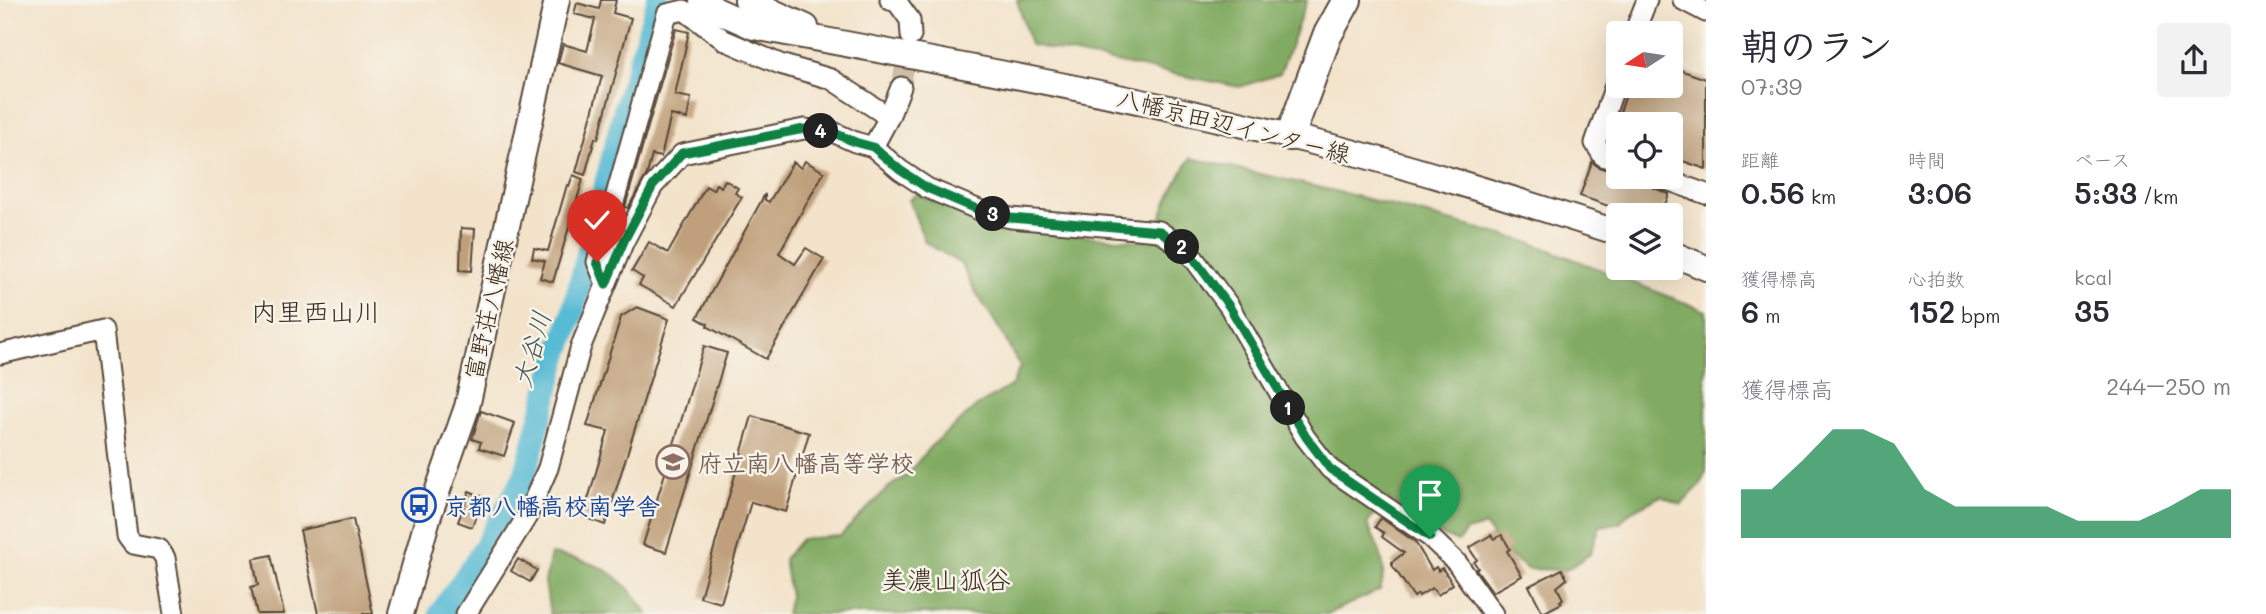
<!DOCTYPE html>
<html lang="ja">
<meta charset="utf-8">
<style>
:root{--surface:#fff;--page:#f2f2f3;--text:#2b2b33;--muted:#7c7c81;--accent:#0b8043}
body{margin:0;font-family:Mali,"Klee One",sans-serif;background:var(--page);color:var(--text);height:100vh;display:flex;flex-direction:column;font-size:26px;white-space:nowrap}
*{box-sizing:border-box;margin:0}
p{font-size:23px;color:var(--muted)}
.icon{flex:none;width:38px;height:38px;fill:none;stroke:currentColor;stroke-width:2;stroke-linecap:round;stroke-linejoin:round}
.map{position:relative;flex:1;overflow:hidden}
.panel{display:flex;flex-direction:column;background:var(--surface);width:560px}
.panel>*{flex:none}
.needle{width:46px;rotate:258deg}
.tools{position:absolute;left:1606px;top:21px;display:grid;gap:14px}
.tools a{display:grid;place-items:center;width:77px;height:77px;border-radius:7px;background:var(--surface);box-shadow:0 7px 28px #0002;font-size:35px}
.pin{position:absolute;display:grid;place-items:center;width:60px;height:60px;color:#fff;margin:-72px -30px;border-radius:50% 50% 50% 0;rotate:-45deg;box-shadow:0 0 7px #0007}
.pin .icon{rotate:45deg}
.km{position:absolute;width:35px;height:35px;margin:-18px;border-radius:50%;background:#222;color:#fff;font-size:19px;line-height:35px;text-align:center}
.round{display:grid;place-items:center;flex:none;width:74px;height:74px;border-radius:7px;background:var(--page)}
.headline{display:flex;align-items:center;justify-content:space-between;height:119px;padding:0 35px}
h1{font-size:38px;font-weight:600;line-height:52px}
.figures{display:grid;grid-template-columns:repeat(3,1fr);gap:10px;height:119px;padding:7px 35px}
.figures div{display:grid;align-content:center}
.figures b{font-size:30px;font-weight:600}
.figures small{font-size:19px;font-weight:400}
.figures p{font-size:19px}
.chart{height:196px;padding:14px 35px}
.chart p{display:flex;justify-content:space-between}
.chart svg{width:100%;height:126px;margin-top:7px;fill:var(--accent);opacity:.7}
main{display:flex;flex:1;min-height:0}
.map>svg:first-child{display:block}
.forest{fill:#81ab62;stroke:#5e6a40;stroke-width:2}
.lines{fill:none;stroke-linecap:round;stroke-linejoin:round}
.river{stroke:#58bbd6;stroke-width:23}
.building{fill:#c0a07b}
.minor-tunnel{stroke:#cebea8;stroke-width:19;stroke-dasharray:19 10;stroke-linecap:butt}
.minor-casing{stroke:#574638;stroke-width:23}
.major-casing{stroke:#574638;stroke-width:28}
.highway-casing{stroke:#574638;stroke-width:32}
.minor{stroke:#fff;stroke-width:19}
.major{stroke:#fff;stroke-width:24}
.highway{stroke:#fff;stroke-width:28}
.route-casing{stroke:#fff;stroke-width:14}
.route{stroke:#0b8043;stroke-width:9}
.labels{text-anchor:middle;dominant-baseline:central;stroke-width:5;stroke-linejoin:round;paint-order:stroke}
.street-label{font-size:24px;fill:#3b2a1e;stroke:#f7f3e8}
.education-label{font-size:24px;font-weight:bold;fill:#785e54;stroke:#f7f3e8;text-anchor:start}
.transit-label{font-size:24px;font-weight:bold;fill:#164399;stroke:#f7f3e8;text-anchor:start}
.neighbourhood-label{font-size:26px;fill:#3b2a1e;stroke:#f7f3e8}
.water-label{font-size:26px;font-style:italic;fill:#445655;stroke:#f7f3e8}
</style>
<main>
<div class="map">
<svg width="1706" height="614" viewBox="0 0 1706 614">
<rect width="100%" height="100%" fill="#f7f3e8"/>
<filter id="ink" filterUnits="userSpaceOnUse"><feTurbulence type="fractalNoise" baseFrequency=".0143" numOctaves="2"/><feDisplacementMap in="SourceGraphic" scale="14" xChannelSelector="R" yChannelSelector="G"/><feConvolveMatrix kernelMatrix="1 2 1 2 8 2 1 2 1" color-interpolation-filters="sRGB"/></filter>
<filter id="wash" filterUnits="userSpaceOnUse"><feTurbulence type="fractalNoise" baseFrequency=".00686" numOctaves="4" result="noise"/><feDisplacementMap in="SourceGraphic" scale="28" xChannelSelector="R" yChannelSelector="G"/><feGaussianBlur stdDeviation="1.57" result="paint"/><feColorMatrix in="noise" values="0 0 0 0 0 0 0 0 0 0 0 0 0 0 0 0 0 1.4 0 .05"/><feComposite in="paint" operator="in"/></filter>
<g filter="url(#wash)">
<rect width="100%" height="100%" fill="#f3e3cb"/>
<g class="forest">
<path d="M1017,0H1307L1280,74L1239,87L1030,45Z"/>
<path d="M1191,158L1348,194L1532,243L1706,311V471L1701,484L1681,505L1661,496L1630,512L1620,523L1600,526L1590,554L1566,570L1527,569L1500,547L1485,526L1466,531L1458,542L1433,531L1387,499L1367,524C1378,546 1389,565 1380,590L1327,614H786L790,596L784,559L801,539L840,536L889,487L907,475L930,447L977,406L1012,385L1020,367L1002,333L975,291L961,264L925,242L909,200L916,194L989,223L1016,230L1153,242C1161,211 1173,185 1191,158Z"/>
<path d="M551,554C601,562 620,572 648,614H550L545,582Z"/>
</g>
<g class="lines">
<path class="river" d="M440,614L482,552L525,475L556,360L572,315L625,108L658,0"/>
</g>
<g id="blocks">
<g class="building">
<path d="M601,0H616L613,13L631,18L598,139L595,138L585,175L576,172L602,76L558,63L563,44L587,51L595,19L574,14L577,3L599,9Z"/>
<path d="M676,29L689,32L675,95L691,98L687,119L671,115L661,157L652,155L647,174L628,208L625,207Z"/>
<path d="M1671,67L1706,79V169L1671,157V124H1616L1629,86H1671Z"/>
<path d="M805,161L824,172L779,253L795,264L806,248L824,259L766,359L707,326L708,324L697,318L765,194V200L769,202L793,162L801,168Z"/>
<path d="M1592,162L1599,167L1619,174V177H1637L1647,180L1654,188L1669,194L1661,215H1634L1580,196Z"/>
<path d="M573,175L583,179L553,282L540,278L545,261L532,258L534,248L548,251L567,185L569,186Z"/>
<path d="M725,180L738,188L735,193L742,197L676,306L639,285L643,278L632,271L649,242L668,253L706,186L713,190L716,184L721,187Z"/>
<path d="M461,228L475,229L472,271L460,270Z"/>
<path d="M637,307L669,319L605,525L583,517L608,431L587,426L621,317Z"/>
<path d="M704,346L727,353L666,552L643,545Z"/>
<path d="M481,411L515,423L504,456L479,448L481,442L472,439Z"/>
<path d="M752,416L809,433L786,512L751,502L721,603L700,597Z"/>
<path d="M469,491L489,499L485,509L479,507L472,527L458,522Z"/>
<path d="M1381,518L1415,542L1432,570L1436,567L1438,571L1442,568L1453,584L1438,595L1432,588L1419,596L1418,594L1414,597L1392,565V562L1404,553L1382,537L1384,533L1375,527Z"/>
<path d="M353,519L373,614H318L300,530Z"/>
<path d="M1491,535L1494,539L1502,535L1510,549L1507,551L1522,576L1493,592L1476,569L1478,568L1474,562L1477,560L1469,548Z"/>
<path d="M271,555L284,614H257L251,587L258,585L253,559Z"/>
<path d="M518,559L537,570L530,582L511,571Z"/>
<path d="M1562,569L1567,579L1557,587L1563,599L1560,601L1562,603L1543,613L1529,586Z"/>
</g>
</g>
</g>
<g filter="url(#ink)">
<use href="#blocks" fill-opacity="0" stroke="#574638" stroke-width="2"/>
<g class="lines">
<path class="minor-tunnel" d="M901,87L909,44"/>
<g class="minor-casing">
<g id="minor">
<path d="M890,0L897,2L910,20L911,36"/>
<path d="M1683,0L1706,12"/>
<path d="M1634,33L1647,0"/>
<path d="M1619,74L1595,143L1603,156L1619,162"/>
<path d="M873,147L889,117L901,87"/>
<path d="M1659,177L1706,194"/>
<path d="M606,284L597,262L667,14L684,10L724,40L780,64L831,79L889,117"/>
<path d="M0,354L103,330L127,536L133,544L159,549L165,558L174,614"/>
<path d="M466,614L526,518L548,468L581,346L624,241L653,186L682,154L804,129L833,132L855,142L873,147L900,170L927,188L984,212L1011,218L1159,231L1189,252L1229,306L1305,437L1330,469L1430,537L1457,563L1493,614"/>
</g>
</g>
<g class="major-casing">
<g id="major">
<path d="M702,0L716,10L754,27C933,60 1112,92 1289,136C1400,163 1510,198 1619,233"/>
<path d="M747,0L806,27"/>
<path d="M1671,253L1706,268"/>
<path d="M401,614L428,518L467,407L557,0"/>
</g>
</g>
<g class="highway-casing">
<path id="highway" d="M1290,136L1327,36L1347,0"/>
</g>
<use href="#minor" class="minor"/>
<use href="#major" class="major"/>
<use href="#highway" class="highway"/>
</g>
</g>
<g class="lines" filter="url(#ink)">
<g class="route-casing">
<path id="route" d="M597,262L606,284L624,241L653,186L682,153L804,129L832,132L855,142L873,147L900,170L927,188L984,212L1011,218L1160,231L1189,252L1229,306L1306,437L1330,469L1430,537"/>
</g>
<use href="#route" class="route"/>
</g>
<defs>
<g id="school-ring" transform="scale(1.75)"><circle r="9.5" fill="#f7f3e8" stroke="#8d6e63" stroke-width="1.5"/><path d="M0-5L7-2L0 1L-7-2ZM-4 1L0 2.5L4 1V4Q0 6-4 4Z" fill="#8d6e63"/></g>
<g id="bus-ring" transform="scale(1.75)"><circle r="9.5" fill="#f7f3e8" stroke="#1a4fb4" stroke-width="1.5"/><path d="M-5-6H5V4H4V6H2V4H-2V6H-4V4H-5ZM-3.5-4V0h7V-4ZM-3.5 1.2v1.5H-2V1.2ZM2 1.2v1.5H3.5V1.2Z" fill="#1a4fb4"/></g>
</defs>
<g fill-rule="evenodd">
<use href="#school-ring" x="673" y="462"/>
<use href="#bus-ring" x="419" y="505"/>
</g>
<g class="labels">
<g class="street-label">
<text transform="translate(1234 125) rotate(14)">八幡京田辺インター線</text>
<text transform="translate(488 309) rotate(-77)">富野荘八幡線</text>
</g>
<g class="education-label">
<text x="698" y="462">府立南八幡高等学校</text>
</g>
<g class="transit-label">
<text x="444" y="505">京都八幡高校南学舎</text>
</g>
<g class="neighbourhood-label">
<text x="316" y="311">内里西山川</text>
<text x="946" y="579">美濃山狐谷</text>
</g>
<g class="water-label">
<text transform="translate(531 349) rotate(-74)">大谷川</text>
</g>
</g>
</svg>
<div class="tools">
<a><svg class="needle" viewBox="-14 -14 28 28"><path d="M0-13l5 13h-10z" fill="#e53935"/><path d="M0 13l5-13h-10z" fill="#7c7c81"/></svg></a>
<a><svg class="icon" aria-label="locate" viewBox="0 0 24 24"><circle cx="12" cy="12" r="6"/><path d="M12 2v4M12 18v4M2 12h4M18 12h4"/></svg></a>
<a><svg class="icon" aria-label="layers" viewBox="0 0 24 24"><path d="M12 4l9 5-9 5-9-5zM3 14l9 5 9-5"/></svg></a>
</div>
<div class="pin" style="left:1430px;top:537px;background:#1e9e55"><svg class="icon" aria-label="arrive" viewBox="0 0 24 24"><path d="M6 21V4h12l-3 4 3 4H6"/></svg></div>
<div class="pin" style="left:597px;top:262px;background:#d93025"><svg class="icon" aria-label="check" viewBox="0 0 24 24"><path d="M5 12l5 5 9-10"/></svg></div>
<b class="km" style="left:1288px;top:408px">1</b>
<b class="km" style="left:1182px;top:247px">2</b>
<b class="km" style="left:993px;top:214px">3</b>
<b class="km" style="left:821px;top:131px">4</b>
</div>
<section class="panel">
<div class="headline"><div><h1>朝のラン</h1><p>07:39</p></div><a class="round"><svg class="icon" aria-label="share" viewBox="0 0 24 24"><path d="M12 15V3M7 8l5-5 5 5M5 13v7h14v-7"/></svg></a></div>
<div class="figures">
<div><p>距離</p><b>0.56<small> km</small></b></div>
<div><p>時間</p><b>3:06</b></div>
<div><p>ペース</p><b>5:33<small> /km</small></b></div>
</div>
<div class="figures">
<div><p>獲得標高</p><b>6<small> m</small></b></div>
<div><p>心拍数</p><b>152<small> bpm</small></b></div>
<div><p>kcal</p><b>35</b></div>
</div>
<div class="chart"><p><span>獲得標高</span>244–250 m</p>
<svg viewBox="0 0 160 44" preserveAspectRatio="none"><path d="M0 44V27L10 27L20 17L30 6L40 6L50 11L60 27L70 33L80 33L90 33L100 33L110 38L120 38L130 38L140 33L150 27L160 27V44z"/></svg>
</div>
</section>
</main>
